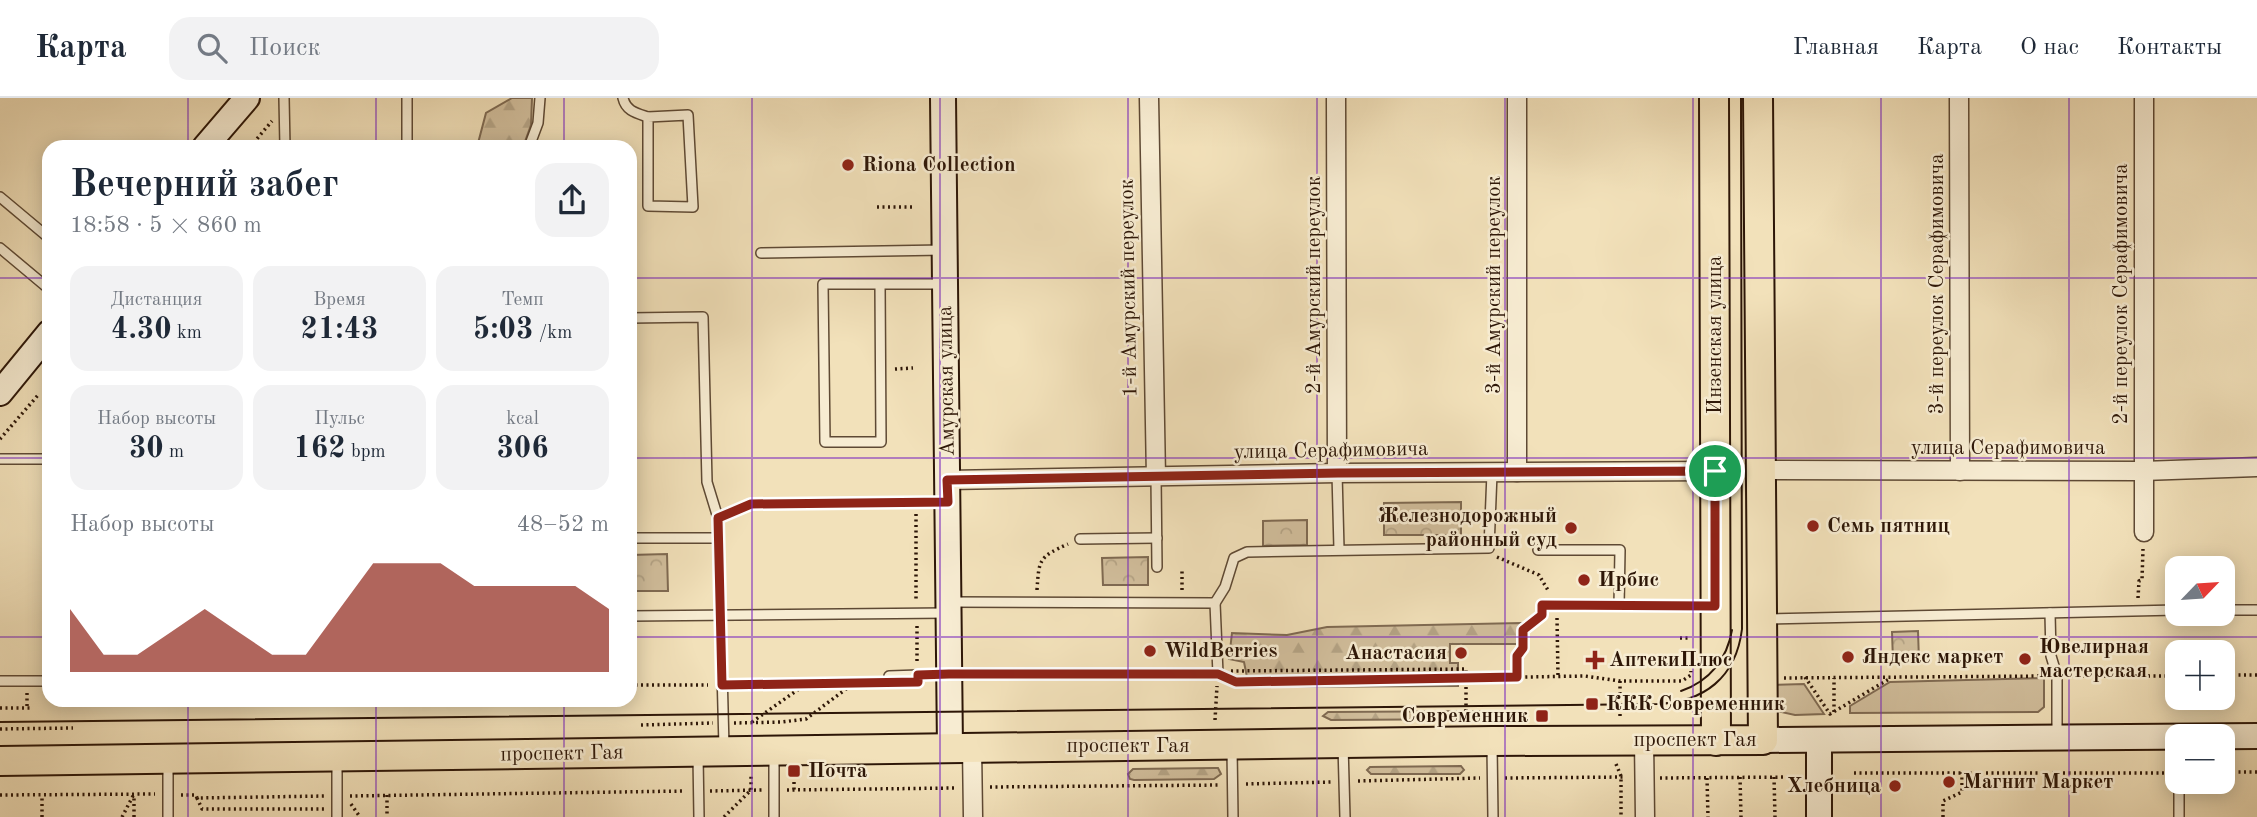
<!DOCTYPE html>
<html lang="ru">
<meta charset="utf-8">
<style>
:root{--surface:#fff;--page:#f2f2f3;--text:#1f2937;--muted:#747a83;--line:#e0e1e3;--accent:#8f2418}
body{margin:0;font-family:"Old Standard TT",serif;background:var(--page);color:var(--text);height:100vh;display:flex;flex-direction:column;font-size:26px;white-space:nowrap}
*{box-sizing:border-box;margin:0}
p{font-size:23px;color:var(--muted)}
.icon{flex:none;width:38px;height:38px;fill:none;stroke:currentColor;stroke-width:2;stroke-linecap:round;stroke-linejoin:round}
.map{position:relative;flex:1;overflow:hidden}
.details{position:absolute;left:42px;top:42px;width:595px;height:567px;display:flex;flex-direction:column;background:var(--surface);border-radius:21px;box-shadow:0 4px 18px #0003}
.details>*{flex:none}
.needle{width:46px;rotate:65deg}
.tools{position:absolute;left:2165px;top:458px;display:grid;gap:14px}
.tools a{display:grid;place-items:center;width:70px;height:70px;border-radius:14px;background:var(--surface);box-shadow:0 4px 18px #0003;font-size:35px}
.pin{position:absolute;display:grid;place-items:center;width:60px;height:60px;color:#fff;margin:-30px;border:4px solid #fff;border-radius:50%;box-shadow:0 2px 7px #0007}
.round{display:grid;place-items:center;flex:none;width:74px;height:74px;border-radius:21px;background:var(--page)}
.summary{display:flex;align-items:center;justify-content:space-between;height:119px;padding:0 28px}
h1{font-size:38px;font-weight:800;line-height:52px}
.stats{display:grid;grid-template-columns:repeat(3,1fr);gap:10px;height:119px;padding:7px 28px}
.stats div{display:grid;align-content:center;border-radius:18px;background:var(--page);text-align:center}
.stats b{font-size:30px;font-weight:800}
.stats small{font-size:19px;font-weight:400}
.stats p{font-size:19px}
.chart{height:196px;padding:14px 28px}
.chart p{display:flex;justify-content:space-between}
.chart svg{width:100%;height:126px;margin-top:7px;fill:var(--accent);opacity:.7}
header{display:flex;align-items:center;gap:42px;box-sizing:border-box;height:98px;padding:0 35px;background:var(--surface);border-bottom:2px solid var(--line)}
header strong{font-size:33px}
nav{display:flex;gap:38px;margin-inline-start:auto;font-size:24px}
.search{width:490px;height:63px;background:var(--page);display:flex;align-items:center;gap:18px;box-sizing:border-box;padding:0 24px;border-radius:21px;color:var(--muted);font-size:26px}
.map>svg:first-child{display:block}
.green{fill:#d1be9c;stroke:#7f6a52;stroke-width:2}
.forest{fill:url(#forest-firs);stroke:#7f6a52;stroke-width:2}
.park{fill:url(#park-crowns);stroke:#7f6a52;stroke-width:2}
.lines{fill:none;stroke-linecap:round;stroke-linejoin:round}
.lane-casing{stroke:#5e4934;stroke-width:12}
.street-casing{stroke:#5e4934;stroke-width:21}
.secondary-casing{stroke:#2d1607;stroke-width:28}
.primary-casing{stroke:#2d1607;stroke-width:32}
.path{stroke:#2d1607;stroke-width:3.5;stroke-dasharray:2 3.5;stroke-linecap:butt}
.lane{stroke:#f7ecd2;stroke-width:9}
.street{stroke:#f7ecd2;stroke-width:18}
.secondary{stroke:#f7ecd2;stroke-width:24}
.primary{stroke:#f2e1ba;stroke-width:28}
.tram{stroke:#2d1607;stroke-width:2}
.route-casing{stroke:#fff;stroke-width:14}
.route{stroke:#8f2418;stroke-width:9}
.grid{fill:none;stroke:#7b2cbf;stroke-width:2;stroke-opacity:0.55}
.poi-dot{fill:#8f2418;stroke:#f7ecd2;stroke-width:2.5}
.labels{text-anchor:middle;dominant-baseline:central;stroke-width:5;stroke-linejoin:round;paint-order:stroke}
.poi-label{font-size:21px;font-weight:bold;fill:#2d1607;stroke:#f7ecd2;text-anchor:start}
.street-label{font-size:21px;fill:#2d1607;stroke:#f7ecd2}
</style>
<header>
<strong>Карта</strong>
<div class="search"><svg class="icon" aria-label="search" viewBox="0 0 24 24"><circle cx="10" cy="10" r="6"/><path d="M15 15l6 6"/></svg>Поиск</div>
<nav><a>Главная</a><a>Карта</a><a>О нас</a><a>Контакты</a></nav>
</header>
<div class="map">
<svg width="2257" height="719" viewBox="0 0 2257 719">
<defs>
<pattern id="forest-firs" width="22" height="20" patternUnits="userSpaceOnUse" patternTransform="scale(1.75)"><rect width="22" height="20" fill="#d1be9c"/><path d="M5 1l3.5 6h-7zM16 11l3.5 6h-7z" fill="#b4a385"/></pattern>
<pattern id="park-crowns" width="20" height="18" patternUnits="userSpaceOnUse" patternTransform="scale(1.75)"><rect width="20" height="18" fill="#d1be9c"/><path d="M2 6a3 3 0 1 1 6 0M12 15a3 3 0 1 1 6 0" fill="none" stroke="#b4a385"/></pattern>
</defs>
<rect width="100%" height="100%" fill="#f2e1ba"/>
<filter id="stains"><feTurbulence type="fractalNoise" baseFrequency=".00286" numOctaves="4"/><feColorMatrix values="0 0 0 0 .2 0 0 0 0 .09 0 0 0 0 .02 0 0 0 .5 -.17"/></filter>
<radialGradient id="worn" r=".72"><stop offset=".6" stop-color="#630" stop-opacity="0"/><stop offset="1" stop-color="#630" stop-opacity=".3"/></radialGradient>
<g class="green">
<path d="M2044,580V609L2038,614L1850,615V608L1890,584Z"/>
<path d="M1804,586L1824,616L1795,617L1777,613L1773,607L1771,587Z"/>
</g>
<g class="forest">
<path d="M512,0H532L531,27L523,49H477L486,15Z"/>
<path d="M1521,525L1520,546H1450V565H1458V588L1249,589L1244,564L1229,561L1232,535L1287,537L1327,529Z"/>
<path d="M1487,613H1490L1491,617L1486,621L1331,622L1323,618L1328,614Z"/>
<path d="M1461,668L1464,672L1460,676H1371L1367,672L1370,669Z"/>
<path d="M1215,670H1218L1221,676L1214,681L1134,682L1130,681L1128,676L1133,671Z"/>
</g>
<g class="park">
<path d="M1461,404V437H1384V405Z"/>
<path d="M1307,422V447L1263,448V423Z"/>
<path d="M667,456L668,493H630V457Z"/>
<path d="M1148,459V487H1103L1102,460Z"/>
<path d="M1918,533L1919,563H1893L1892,534Z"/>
</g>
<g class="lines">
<g class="lane-casing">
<g id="lane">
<path d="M284,0L285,49"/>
<path d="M623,0C626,13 636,15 648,19"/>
<path d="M688,17L693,109L648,108V19Z"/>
<path d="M407,49V0"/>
<path d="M529,49L538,25L540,0"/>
<path d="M0,99L49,140"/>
<path d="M0,150L49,191"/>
<path d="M761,155L944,152"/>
<path d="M880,186L881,344H825L823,186H942"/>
<path d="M630,220L703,219L707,384L718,420L724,649"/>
<path d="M48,244L49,291"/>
<path d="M0,361H49"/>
<path d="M1337,375L1339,451"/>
<path d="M1156,379L1157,469"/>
<path d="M751,406L946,404"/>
<path d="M630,440H719"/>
<path d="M1080,441L1157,440"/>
<path d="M1538,452H1620L1619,508"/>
<path d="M951,504L1215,505L1218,576"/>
<path d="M1215,505L1225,489L1234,460L1247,454L1489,450L1492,375"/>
<path d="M1542,507L1713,508"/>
<path d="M2222,512H2257"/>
<path d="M2050,515L2051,558L2057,578V638"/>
<path d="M630,518L947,515"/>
<path d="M1766,521L2177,512"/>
<path d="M889,578L948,576"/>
<path d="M0,583H49"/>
<path d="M1343,647L1345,719"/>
<path d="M1492,648L1493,719"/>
<path d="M1232,651L1233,719"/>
<path d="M698,658L699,719"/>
<path d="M774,658V719"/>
<path d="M337,661V719"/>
<path d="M168,719V663"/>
<path d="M2179,719V684"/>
</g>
</g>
<g class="street-casing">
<g id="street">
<path d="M1149,0L1156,379"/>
<path d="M1336,0L1337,375"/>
<path d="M1959,0L1960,373"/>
<path d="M2144,0V434"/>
<path d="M1760,372L2143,373L2257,369"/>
<path d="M1517,374V0"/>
<path d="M948,382L1337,375L1715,373"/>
<path d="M1644,642L1645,719"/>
<path d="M972,649L973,719"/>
</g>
</g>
<g class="secondary-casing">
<g id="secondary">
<path d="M943,0L950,650"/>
<path d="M205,49L247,0"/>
<path d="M0,295L49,235"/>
<path d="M1763,642L2257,638"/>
<path d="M1819,719V642"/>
</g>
</g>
<g class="primary-casing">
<g id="primary">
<path d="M1714,0L1716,643"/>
<path d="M0,663L1492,643L1763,642L1758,0"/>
</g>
</g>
<g class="path">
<path d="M250,49L272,23"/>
<path d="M877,109H913"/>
<path d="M895,271L913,270"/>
<path d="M0,341L39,296"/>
<path d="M916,416V502"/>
<path d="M1497,459L1539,477L1549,494"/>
<path d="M1037,492C1039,461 1039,459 1068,446"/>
<path d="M1182,492V472"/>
<path d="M2138,500L2139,483L2142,482L2143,451"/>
<path d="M1557,520L1558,578"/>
<path d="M917,528V565"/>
<path d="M1680,540H1691"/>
<path d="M1231,573L1466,571V618"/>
<path d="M969,576H1206"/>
<path d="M2222,577H2257"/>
<path d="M2071,578H2177"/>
<path d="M1517,579C1517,560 1523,550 1523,532L1538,520"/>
<path d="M1805,579L1830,616L1889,581"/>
<path d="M1784,580L2045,578"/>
<path d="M1229,581L1236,584L1585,578L1620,583H1682L1691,577V573"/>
<path d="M1620,583V618"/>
<path d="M734,586L876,584"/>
<path d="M630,587H708"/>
<path d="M27,595V610"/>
<path d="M0,610H32"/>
<path d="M1606,611L1621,612"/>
<path d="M1834,614V580"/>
<path d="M1215,622L1217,588"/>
<path d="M752,624L806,586"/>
<path d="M734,625L782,624L806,621L854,585"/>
<path d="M641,627L713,625"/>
<path d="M0,631L73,630"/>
<path d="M1616,666L1621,678V719"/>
<path d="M794,673V692"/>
<path d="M2222,674H2257"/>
<path d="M1854,675H2171"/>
<path d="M1740,679L1741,719"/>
<path d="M1774,679L1775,719"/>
<path d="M1505,680L1626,679"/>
<path d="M1660,680L1795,679"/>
<path d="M1707,680L1708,719"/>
<path d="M1358,683L1480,680"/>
<path d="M1246,686L1333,684"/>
<path d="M990,689L1221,687"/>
<path d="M787,692L955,690"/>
<path d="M710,693L762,692"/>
<path d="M0,697L155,696"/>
<path d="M181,697H196L197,700L325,698"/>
<path d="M387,697V719"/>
<path d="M350,698L685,693"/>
<path d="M197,700L202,711H324"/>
<path d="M351,706L360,719"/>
<path d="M42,719V697"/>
<path d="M122,719L134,696"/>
<path d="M134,719V697"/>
<path d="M724,719L751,692V677"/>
<path d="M1943,719V703L1962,694V674"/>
</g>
<use href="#lane" class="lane"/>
<use href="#street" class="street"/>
<use href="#secondary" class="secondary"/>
<use href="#primary" class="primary"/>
<g class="tram">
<path d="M1681,593C1710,583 1727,561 1732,532"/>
<path d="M0,624L1657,606C1704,604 1736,580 1742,531L1741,0"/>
</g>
</g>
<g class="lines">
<g class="route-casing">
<path id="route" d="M1715,373V508L1542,507V517L1523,532V550L1517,558V579L1236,584L1218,576H949L918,577V584L722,587L718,420L751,406L948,404L947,382L1338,375Z"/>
</g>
<use href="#route" class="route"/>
</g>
<path class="grid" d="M188,0V49M376,0V49M564,0V49M752,0V719M940,0V719M1128,0V719M1317,0V719M1505,0V719M1693,0V719M1881,0V719M2069,0V719M0,180H49M630,180H2257M0,360H49M630,360H2257M0,539H49M630,539H2257M188,602V719M376,602V719M564,602V719"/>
<g class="poi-dot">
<circle cx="848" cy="67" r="7"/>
<circle cx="1813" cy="428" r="7"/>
<circle cx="1571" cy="430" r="7"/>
<circle cx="1584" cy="482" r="7"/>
<circle cx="1150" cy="553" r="7"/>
<circle cx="1461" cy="555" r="7"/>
<circle cx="1848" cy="559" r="7"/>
<circle cx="2025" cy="561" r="7"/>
<path d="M1591.5 551.5h7v7h7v7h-7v7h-7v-7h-7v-7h7z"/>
<rect x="1585" y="599" width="14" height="14" rx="3.5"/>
<rect x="1535" y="611" width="14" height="14" rx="3.5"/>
<rect x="787" y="666" width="14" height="14" rx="3.5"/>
<circle cx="1949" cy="684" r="7"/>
<circle cx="1895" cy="688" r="7"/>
</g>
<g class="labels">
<g class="poi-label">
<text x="862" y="67">Riona Collection</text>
<text x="1557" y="418" text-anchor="end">Железнодорожный<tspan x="1557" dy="24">районный суд</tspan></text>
<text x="1827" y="428">Семь пятниц</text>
<text x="1598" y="482">Ирбис</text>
<text x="2039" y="549">Ювелирная<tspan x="2039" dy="24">мастерская</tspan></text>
<text x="1164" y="553">WildBerries</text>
<text x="1447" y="555" text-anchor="end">Анастасия</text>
<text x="1862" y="559">Яндекс маркет</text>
<text x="1609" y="562">АптекиПлюс</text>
<text x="1606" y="606">ККК Современник</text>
<text x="1528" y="618" text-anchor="end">Современник</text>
<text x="808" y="673">Почта</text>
<text x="1963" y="684">Магнит Маркет</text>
<text x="1881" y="688" text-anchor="end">Хлебница</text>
</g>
<g class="street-label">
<text transform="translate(1937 186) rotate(-90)">3-й переулок Серафимовича</text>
<text transform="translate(1314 187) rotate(-90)">2-й Амурский переулок</text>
<text transform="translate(1494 187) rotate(-90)">3-й Амурский переулок</text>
<text transform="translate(1129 190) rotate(-91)">1-й Амурский переулок</text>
<text transform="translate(2121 196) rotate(-90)">2-й переулок Серафимовича</text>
<text transform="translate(1715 237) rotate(-90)">Инзенская улица</text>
<text transform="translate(947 283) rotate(-91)">Амурская улица</text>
<text x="2008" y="350">улица Серафимовича</text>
<text transform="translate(1331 353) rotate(-1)">улица Серафимовича</text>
<text x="1695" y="642">проспект Гая</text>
<text x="1128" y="648">проспект Гая</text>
<text transform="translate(562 656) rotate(-1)">проспект Гая</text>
</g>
</g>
<rect width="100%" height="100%" filter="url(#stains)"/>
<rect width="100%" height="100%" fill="url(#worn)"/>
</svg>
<div class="tools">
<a><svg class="needle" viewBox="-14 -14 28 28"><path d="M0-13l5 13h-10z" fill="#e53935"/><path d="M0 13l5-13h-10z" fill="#747a83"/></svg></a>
<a>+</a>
<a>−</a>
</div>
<div class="pin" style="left:1715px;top:373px;background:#1e9e55"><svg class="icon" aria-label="arrive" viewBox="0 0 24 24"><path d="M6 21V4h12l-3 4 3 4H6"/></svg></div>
<section class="details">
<div class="summary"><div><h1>Вечерний забег</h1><p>18:58 · 5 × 860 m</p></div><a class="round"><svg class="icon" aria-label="share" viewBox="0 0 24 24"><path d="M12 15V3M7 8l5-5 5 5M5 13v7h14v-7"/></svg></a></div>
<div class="stats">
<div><p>Дистанция</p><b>4.30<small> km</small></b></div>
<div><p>Время</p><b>21:43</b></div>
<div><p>Темп</p><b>5:03<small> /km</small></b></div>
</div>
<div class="stats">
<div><p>Набор высоты</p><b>30<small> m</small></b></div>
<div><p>Пульс</p><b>162<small> bpm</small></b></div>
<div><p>kcal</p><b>306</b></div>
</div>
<div class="chart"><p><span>Набор высоты</span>48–52 m</p>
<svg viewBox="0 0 160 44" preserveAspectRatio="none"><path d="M0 44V22L10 38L20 38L30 30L40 22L50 30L60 38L70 38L80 22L90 6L100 6L110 6L120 14L130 14L140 14L150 14L160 22V44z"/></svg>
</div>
</section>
</div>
